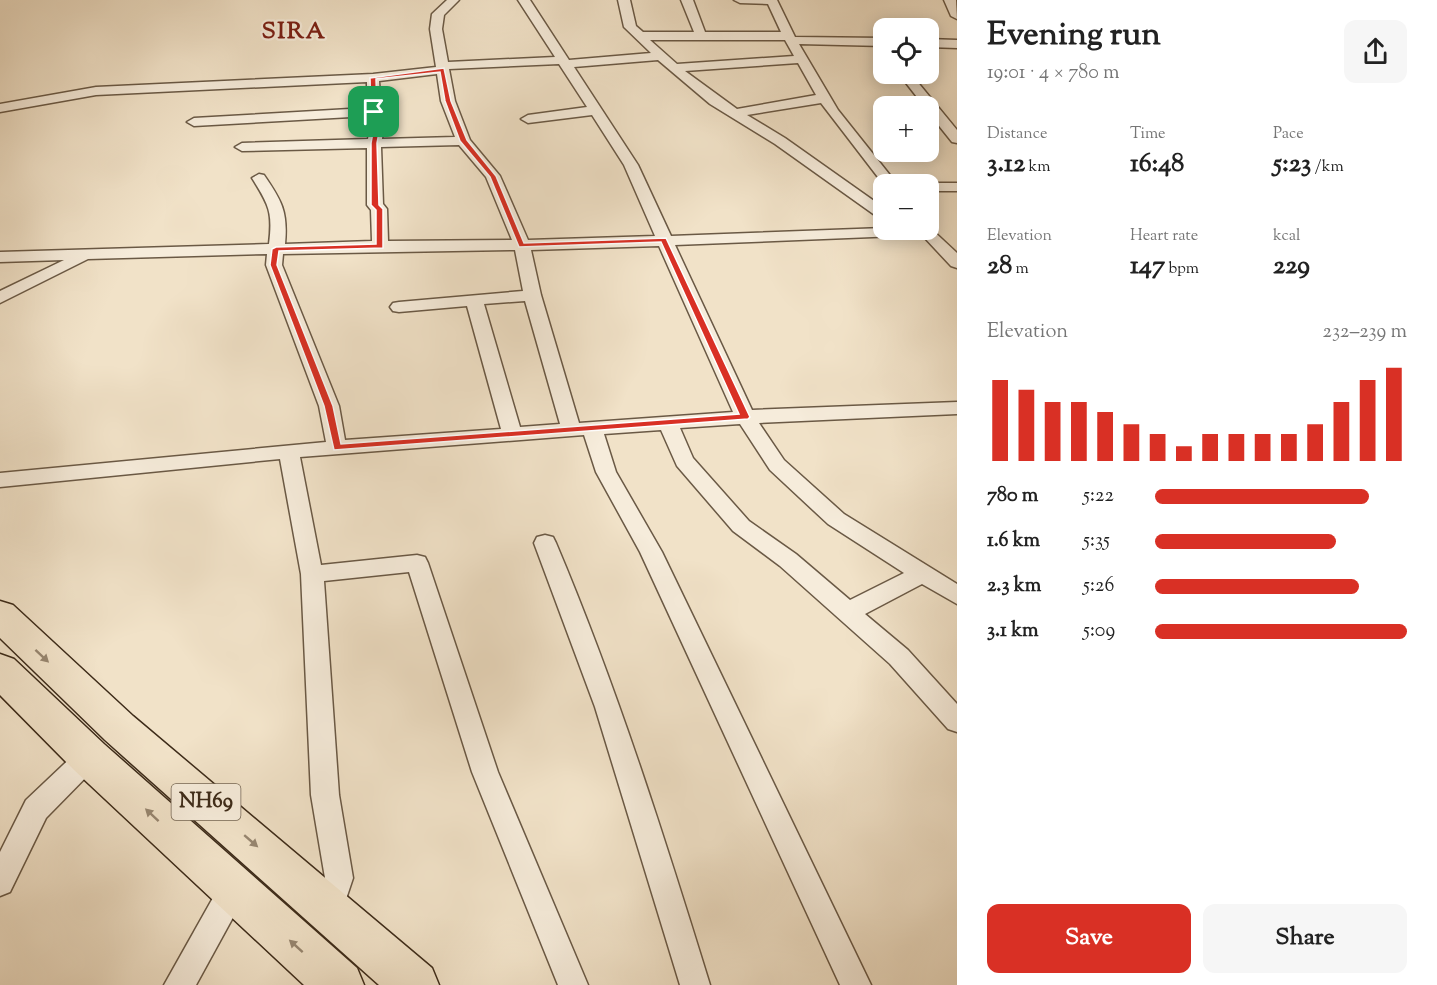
<!DOCTYPE html>
<meta charset="utf-8">
<style>
:root{--surface:#fff;--page:#f6f6f6;--text:#222;--muted:#767676;--accent:#d93025}
body{margin:0;font-family:"Sorts Mill Goudy",serif;background:var(--page);color:var(--text);height:100vh;display:flex;flex-direction:column;font-size:22px;white-space:nowrap}
*{box-sizing:border-box;margin:0}
p{font-size:20px;color:var(--muted)}
.icon{flex:none;width:33px;height:33px;fill:none;stroke:currentColor;stroke-width:2;stroke-linecap:round;stroke-linejoin:round}
.map{position:relative;flex:1;overflow:hidden}
.side{display:flex;flex-direction:column;background:var(--surface);width:480px}
.side>*{flex:none}
.fabs{position:absolute;left:873px;top:18px;display:grid;gap:12px}
.fabs a{display:grid;place-items:center;width:66px;height:66px;border-radius:12px;background:var(--surface);box-shadow:0 3px 15px #0003;font-size:30px}
.pin{position:absolute;display:grid;place-items:center;width:51px;height:51px;color:#fff;margin:-26px;border-radius:12px;box-shadow:0 3px 9px #0006}
.round{display:grid;place-items:center;flex:none;width:63px;height:63px;border-radius:12px;background:var(--page)}
.headline{display:flex;align-items:center;justify-content:space-between;height:102px;padding:0 30px}
h1{font-size:33px;font-weight:700;line-height:45px}
.metrics{display:grid;grid-template-columns:repeat(3,1fr);gap:9px;height:102px;padding:6px 30px}
.metrics div{display:grid;align-content:center}
.metrics b{font-size:26px;font-weight:700}
.metrics small{font-size:16px;font-weight:400}
.metrics p{font-size:16px}
.chart{height:168px;padding:12px 30px}
.chart p{display:flex;justify-content:space-between}
.chart svg{width:100%;height:108px;margin-top:6px;stroke:var(--accent);stroke-width:6}
.primary-button{display:flex;gap:12px;margin-top:auto;padding:12px 30px}
.primary-button a{flex:1;height:69px;border-radius:12px;background:var(--accent);color:#fff;font-size:24px;font-weight:700;line-height:69px;text-align:center}
.primary-button a+a{background:var(--page);color:var(--text)}
ul{padding:0 30px;list-style:none;font-size:20px}
li{display:grid;grid-template-columns:96px 72px 1fr;align-items:center;height:45px}
li i{height:15px;border-radius:8px;background:var(--accent)}
main{display:flex;flex:1;min-height:0}
.map>svg:first-child{display:block}
.lines{fill:none;stroke-linecap:round;stroke-linejoin:round}
.minor-casing{stroke:#6a5945;stroke-width:3}
.trunk-casing{stroke:#3d2b19;stroke-width:3}
.minor{fill:#f6ecdb;fill-rule:evenodd}
.trunk{fill:#f1e2c8;fill-rule:evenodd}
.oneway{fill:#978670}
.route{fill:#d93025;stroke:#fff;stroke-width:1.5;fill-rule:evenodd}
.labels{text-anchor:middle;dominant-baseline:central;stroke-width:4.5;stroke-linejoin:round;paint-order:stroke}
.shield{fill:#f6ecdb;stroke:#746553;stroke-width:1.5}
.shield-label{font-size:21px;font-weight:bold;fill:#3d2b19}
.far-district-label{font-size:24px;font-weight:bold;letter-spacing:1.5px;fill:#7a1f14;stroke:#f6ecdb}
</style>
<main>
<div class="map">
<svg width="957" height="985" viewBox="0 0 957 985">
<rect width="100%" height="100%" fill="#f1e2c8"/>
<filter id="stains"><feTurbulence type="fractalNoise" baseFrequency=".00333" numOctaves="4"/><feColorMatrix values="0 0 0 0 .2 0 0 0 0 .09 0 0 0 0 .02 0 0 0 .5 -.17"/></filter>
<radialGradient id="worn" r=".72"><stop offset=".6" stop-color="#630" stop-opacity="0"/><stop offset="1" stop-color="#630" stop-opacity=".3"/></radialGradient>
<g class="lines">
<g class="minor-casing">
<g id="minor">
<path d="M447,0H459L444,15L442,29L448,62L555,57L518,0H530L569,60L651,53L624,27L618,0H630L636,26L643,32H694L681,0H693L705,32H781L768,4L740,3L734,0H777L795,37L884,38V46L799,44L838,110L897,184L884,185L821,103L747,115L785,138L884,208V219L879,218L775,144L710,104L658,60L574,67L638,165L671,236L884,228L928,230V226L957,253V268L951,266L922,235L675,245L752,410L957,402V414L759,423L784,460L844,514L957,584V604L922,584L865,614L908,650L957,704V732L948,729L890,664L780,566L733,531L677,466L661,430L604,434L616,472L662,552L871,985H840L640,552L596,472L584,435L300,457L321,565L417,555L425,557L428,563L498,772L588,985H558L472,772L409,572L324,581L339,795L353,878L339,920L329,924L319,920L314,910L325,878L311,795L301,574L280,459L0,487V473L326,442L319,406L266,265L267,254L88,259L0,303V291L64,260L0,262V252L269,244C273,212 269,205 252,178L259,174L264,175C282,201 288,212 285,244L372,241L371,210L367,205V148L242,151L235,147L242,143L368,139L371,122L369,116L194,126L187,122L194,118L367,108V82L96,95L0,112V104L96,87L373,74L436,67L430,29L432,14ZM650,40H785L794,56L677,64ZM798,63L816,95L737,109L685,71ZM559,64L587,107L528,115L521,119L528,123L592,115L624,165L655,236L528,240L500,176L470,140L455,101L449,69ZM437,74L441,101L455,137L382,139C385,120 380,101 379,81ZM459,145L486,177L512,240L388,241L387,209L383,204L381,147ZM659,246L733,412L579,423L541,295L531,250ZM515,250L523,291L399,302L393,303L390,307L393,311L399,312L467,306L501,429L345,440L339,406L282,265L283,254ZM525,301L560,424L520,427L484,304ZM740,424L770,470L828,524L904,573L850,600L796,554L749,521L693,458L680,428Z"/>
<path d="M944,0H956L957,19L951,16Z"/>
<path d="M928,39L957,40V48L928,47Z"/>
<path d="M899,74H911L957,130V143L952,142L928,112V106H924Z"/>
<path d="M928,183H957V191H928V184H922Z"/>
<path d="M545,535L553,537L556,543C617,687 664,836 710,985H680L595,707L534,543L537,537Z"/>
<path d="M89,746L98,749L102,757L98,765L46,818L10,892L0,896V852L26,800L80,749Z"/>
<path d="M233,876L243,880L248,890L196,985H164L223,880Z"/>
</g>
</g>
<g class="trunk-casing">
<g id="trunk">
<path d="M0,601L13,605L133,716L432,968L439,985H379L105,740L0,638Z"/>
<path d="M0,654L14,659L104,744L357,968L364,985H304L74,770L0,695Z"/>
</g>
</g>
<use href="#minor" class="minor"/>
<use href="#trunk" class="trunk"/>
</g>
<defs><path id="oneway-solid" d="M-6-.8H1V-3.2L6.5 0L1 3.2V.8H-6Z" transform="scale(1.5)"/></defs>
<g class="oneway">
<use href="#oneway-solid" transform="translate(42 656) rotate(43)"/>
<use href="#oneway-solid" transform="translate(152 815) rotate(-137)"/>
<use href="#oneway-solid" transform="translate(251 841) rotate(41)"/>
<use href="#oneway-solid" transform="translate(296 946) rotate(-138)"/>
</g>
<path class="route" d="M444,68L451,101L467,140L496,176L524,243L666,238L750,417L748,419L334,450L324,406L270,265L272,249L276,247L376,244V210L371,205V143L375,122L371,112L370,78ZM440,72L445,101L460,141L490,177L519,247L661,242L739,414L341,444L333,406L277,265L279,251L383,248V209L379,205L377,143L381,122L377,112L376,79Z"/>
<g class="labels">
<rect class="shield" x="171.5" y="784" width="69" height="36" rx="4.5"/>
<g class="shield-label">
<text x="206" y="802">NH69</text>
</g>
<g class="far-district-label">
<text x="294" y="32">SIRA</text>
</g>
</g>
<rect width="100%" height="100%" filter="url(#stains)"/>
<rect width="100%" height="100%" fill="url(#worn)"/>
</svg>
<div class="fabs">
<a><svg class="icon" aria-label="locate" viewBox="0 0 24 24"><circle cx="12" cy="12" r="6"/><path d="M12 2v4M12 18v4M2 12h4M18 12h4"/></svg></a>
<a>+</a>
<a>−</a>
</div>
<div class="pin" style="left:374px;top:112px;background:#1e9e55"><svg class="icon" aria-label="arrive" viewBox="0 0 24 24"><path d="M6 21V4h12l-3 4 3 4H6"/></svg></div>
</div>
<section class="side">
<div class="headline"><div><h1>Evening run</h1><p>19:01 · 4 × 780 m</p></div><a class="round"><svg class="icon" aria-label="share" viewBox="0 0 24 24"><path d="M12 15V3M7 8l5-5 5 5M5 13v7h14v-7"/></svg></a></div>
<div class="metrics">
<div><p>Distance</p><b>3.12<small> km</small></b></div>
<div><p>Time</p><b>16:48</b></div>
<div><p>Pace</p><b>5:23<small> /km</small></b></div>
</div>
<div class="metrics">
<div><p>Elevation</p><b>28<small> m</small></b></div>
<div><p>Heart rate</p><b>147<small> bpm</small></b></div>
<div><p>kcal</p><b>229</b></div>
</div>
<div class="chart"><p><span>Elevation</span>232–239 m</p>
<svg viewBox="0 0 160 44" preserveAspectRatio="none"><path d="M5 44V11M15 44V15M25 44V20M35 44V20M45 44V24M55 44V29M65 44V33M75 44V38M85 44V33M95 44V33M105 44V33M115 44V33M125 44V29M135 44V20M145 44V11M155 44V6"/></svg>
</div>
<ul>
<li><b>780 m</b>5:22<i style="width:85%"></i></li>
<li><b>1.6 km</b>5:35<i style="width:72%"></i></li>
<li><b>2.3 km</b>5:26<i style="width:81%"></i></li>
<li><b>3.1 km</b>5:09<i style="width:100%"></i></li>
</ul>
<div class="primary-button"><a>Save</a><a>Share</a></div>
</section>
</main>
